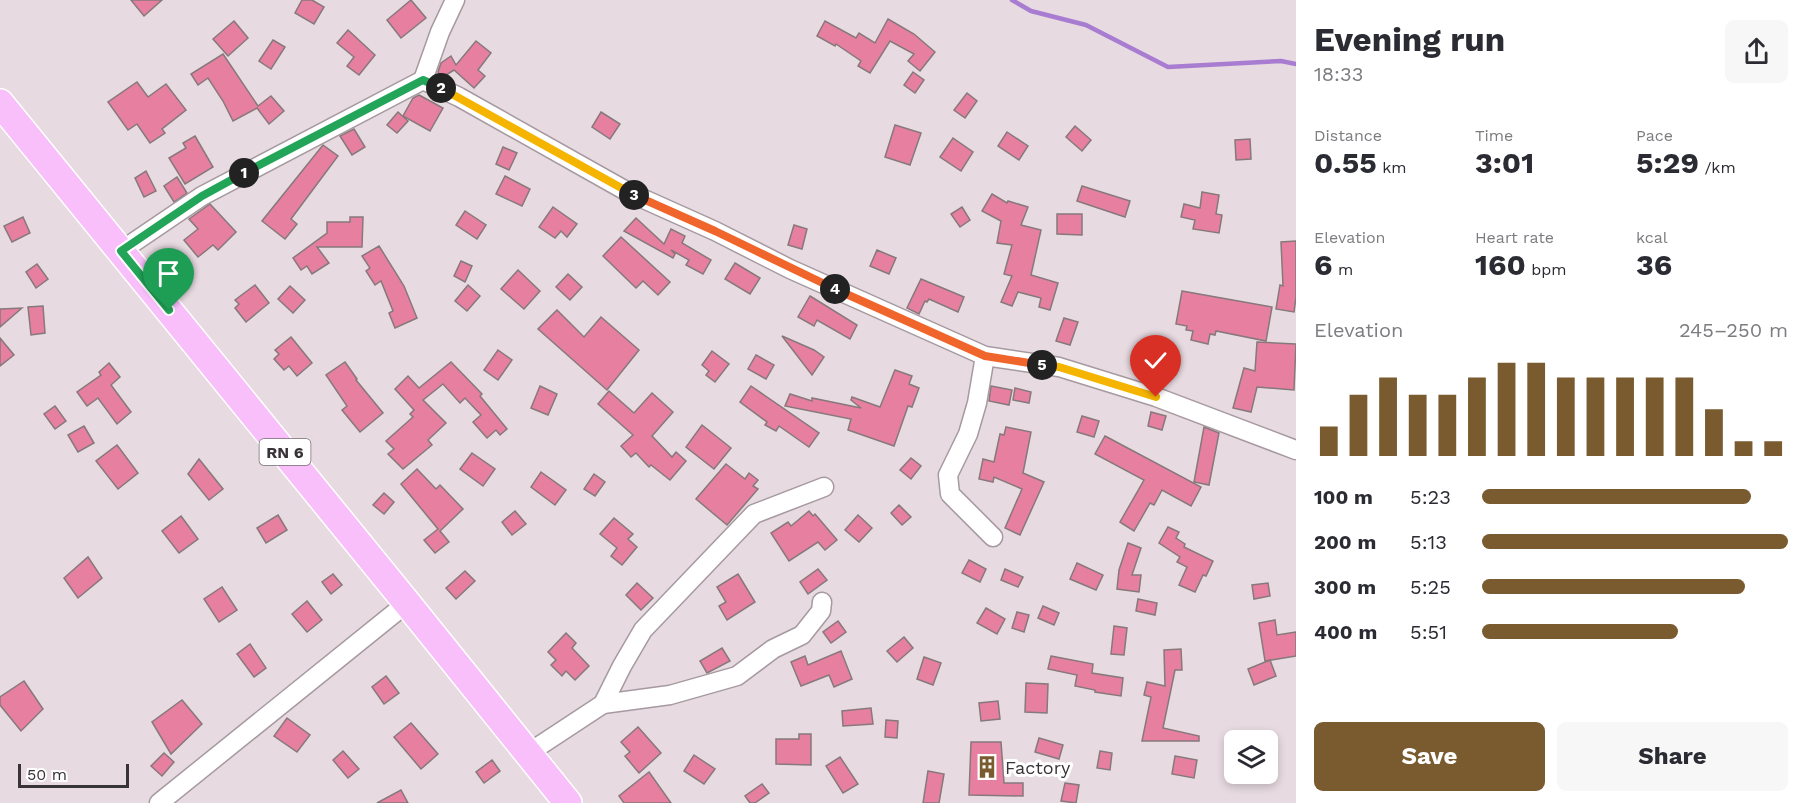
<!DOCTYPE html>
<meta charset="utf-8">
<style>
:root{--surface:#fff;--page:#f7f7f7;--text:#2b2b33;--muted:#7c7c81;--accent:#795b2f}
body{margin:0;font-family:"Work Sans",sans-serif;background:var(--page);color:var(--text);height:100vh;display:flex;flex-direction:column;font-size:22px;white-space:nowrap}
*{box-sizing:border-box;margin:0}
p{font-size:20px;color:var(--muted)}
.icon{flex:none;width:33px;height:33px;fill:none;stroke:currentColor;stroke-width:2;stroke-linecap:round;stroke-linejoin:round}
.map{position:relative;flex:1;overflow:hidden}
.side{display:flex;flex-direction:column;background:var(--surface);width:510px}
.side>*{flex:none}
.fabs{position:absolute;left:1224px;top:730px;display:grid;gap:12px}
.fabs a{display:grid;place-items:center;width:54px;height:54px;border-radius:9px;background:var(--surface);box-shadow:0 3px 9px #0003;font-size:30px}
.scale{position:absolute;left:18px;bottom:15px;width:111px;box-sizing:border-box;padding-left:6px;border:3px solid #383336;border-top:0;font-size:16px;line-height:21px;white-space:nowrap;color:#383336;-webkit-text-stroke:4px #fff;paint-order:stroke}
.pin{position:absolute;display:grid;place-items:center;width:51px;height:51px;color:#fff;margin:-62px -26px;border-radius:50% 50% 50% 0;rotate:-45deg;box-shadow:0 0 6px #0007}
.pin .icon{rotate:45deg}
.km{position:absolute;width:30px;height:30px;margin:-15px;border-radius:50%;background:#222;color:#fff;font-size:16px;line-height:30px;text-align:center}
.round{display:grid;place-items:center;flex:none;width:63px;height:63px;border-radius:9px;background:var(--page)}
.summary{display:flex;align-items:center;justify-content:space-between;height:102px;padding:0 18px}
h1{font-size:33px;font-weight:700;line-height:45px}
.metrics{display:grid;grid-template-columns:repeat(3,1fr);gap:9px;height:102px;padding:6px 18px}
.metrics div{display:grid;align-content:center}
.metrics b{font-size:30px;font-weight:700}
.metrics small{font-size:16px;font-weight:400}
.metrics p{font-size:16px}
.chart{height:168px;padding:12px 18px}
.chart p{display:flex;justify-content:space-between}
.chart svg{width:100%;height:108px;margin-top:6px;stroke:var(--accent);stroke-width:6}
.cta{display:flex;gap:12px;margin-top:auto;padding:12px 18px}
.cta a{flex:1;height:69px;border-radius:9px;background:var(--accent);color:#fff;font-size:24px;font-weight:700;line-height:69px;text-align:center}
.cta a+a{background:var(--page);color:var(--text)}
ul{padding:0 18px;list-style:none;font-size:20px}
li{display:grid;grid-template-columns:96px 72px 1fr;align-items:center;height:45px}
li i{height:15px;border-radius:8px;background:var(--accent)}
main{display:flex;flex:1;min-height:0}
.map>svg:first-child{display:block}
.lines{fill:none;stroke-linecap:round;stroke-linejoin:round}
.stream{stroke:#a77cd1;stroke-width:4.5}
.building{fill:#e780a0;stroke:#86787b;stroke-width:1.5}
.street-casing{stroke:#a699a0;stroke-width:21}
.primary-casing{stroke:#fff;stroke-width:30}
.street{stroke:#fff;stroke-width:18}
.primary{stroke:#f8bffb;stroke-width:27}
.split-1-casing{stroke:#fff;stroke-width:12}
.split-2-casing{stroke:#fff;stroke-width:12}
.split-3-casing{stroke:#fff;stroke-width:12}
.split-4-casing{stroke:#fff;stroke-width:12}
.split-5-casing{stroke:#fff;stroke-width:12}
.split-6-casing{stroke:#fff;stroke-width:12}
.split-1{stroke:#22a559;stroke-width:8}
.split-2{stroke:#22a559;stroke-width:8}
.split-3{stroke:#f5b400;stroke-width:8}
.split-4{stroke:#f0652b;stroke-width:8}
.split-5{stroke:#f0652b;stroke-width:8}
.split-6{stroke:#f5b400;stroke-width:8}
.labels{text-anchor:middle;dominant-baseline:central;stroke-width:6;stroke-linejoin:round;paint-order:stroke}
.shield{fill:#fff;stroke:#747072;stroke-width:1.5}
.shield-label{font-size:16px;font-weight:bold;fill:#383336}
.poi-label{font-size:18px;fill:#383336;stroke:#fff;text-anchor:start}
</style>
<main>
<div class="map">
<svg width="1296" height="803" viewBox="0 0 1296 803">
<rect width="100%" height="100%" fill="#e7dae1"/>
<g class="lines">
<path class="stream" d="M1012,0L1031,11L1086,25L1168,67L1281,61L1296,64"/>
</g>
<g class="building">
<path d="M131,0H162L144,16Z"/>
<path d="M302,0H312L324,7L314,24L295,13Z"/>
<path d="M411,0L426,18L401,38L387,20Z"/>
<path d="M888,19L914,34L935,52L920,71L908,61L914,54L890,41L870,73L858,66L861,61L836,44L835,46L817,36L825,21L856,38L859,33L875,43Z"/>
<path d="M234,21L248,38L228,56L213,39Z"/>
<path d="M348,30L375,55L359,75L347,66L354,57L337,43Z"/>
<path d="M273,40L285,47L271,69L259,61Z"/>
<path d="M476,41L491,53L478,70L485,76L474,88L454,70L443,77L440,76L438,72L441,63L451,56L456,65Z"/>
<path d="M223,54L258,106L271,96L284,111L269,124L257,108L233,121L223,101L208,78L198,85L191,74Z"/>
<path d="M913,72L924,80L915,93L904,85Z"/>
<path d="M137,82L148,97L166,84L186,110L162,129L165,133L150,143L137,124L128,130L108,102Z"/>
<path d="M967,93L977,101L965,118L954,110Z"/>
<path d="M419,95L443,108L430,131L403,116L413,98Z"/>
<path d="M398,112L408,121L397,133L387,125Z"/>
<path d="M601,112L620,124L610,139L592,127Z"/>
<path d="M895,125L921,133L910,165L885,157Z"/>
<path d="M1075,126L1091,140L1082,151L1066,137Z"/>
<path d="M354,129L365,147L352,155L340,136Z"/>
<path d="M1007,132L1028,146L1019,160L998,146Z"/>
<path d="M195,136L213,167L185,184L169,158L186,148L183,143Z"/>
<path d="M953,138L973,152L961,171L940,157Z"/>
<path d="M1250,139L1251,159L1236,160L1235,140Z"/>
<path d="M323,145L338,156L291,219L297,224L285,239L262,221Z"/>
<path d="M503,147L517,153L509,170L496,164Z"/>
<path d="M146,171L156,191L144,197L135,178Z"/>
<path d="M505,176L530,189L522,206L496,194Z"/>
<path d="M177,177L187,193L174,202L164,186Z"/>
<path d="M1082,186L1130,201L1125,217L1077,201Z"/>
<path d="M1202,192L1219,195L1216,214L1222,215L1219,233L1193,229L1195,220L1181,217L1184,204L1200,208Z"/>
<path d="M992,194L1007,203L1008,201L1028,207L1021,225L1041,230L1031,275L1058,283L1050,310L1039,307L1041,298L1018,292L1012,306L1001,302L1012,276L1004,274L1012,245L997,243L1001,221L982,211Z"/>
<path d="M210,204L236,232L218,250L213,245L198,257L184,240L198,229L189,219Z"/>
<path d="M553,207L577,224L567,237L561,231L555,238L539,227Z"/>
<path d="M962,207L970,220L960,227L951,214Z"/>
<path d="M465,211L486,225L477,239L456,225Z"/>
<path d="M1057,214H1082V235L1057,234Z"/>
<path d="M23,217L30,233L12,242L4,226Z"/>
<path d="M350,217H363L362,247H317L329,263L312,274L307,266L301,270L293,258L327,233V222H350Z"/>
<path d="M636,218L664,244L671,229L685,236L682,243L711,260L703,274L686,265L689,260L671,250L675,254L673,258L624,231Z"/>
<path d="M794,225L807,229L802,249L788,245Z"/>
<path d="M621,237L670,282L658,295L643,281L636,288L603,256Z"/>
<path d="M1296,241V297L1294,312L1276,309L1280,285L1283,286L1281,242Z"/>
<path d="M379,246L404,286L417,318L395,328L389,313L393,311L381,281L375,285L366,271L370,268L362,256Z"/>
<path d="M877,250L896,258L889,274L870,266Z"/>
<path d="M461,261L472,266L465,282L454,276Z"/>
<path d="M735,263L760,278L750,294L725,279Z"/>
<path d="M37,264L48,279L36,288L26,272Z"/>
<path d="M518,270L540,291L524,309L501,289Z"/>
<path d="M568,274L582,287L570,300L556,287Z"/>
<path d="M921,279L964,297L958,312L929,299L927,302L925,301L919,314L907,308Z"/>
<path d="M255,285L269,303L246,322L235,308L239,304L235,300Z"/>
<path d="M468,285L480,296L467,311L455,301Z"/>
<path d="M290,286L305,300L293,313L278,299Z"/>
<path d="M1182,291L1272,307L1266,341L1216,331L1215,335L1210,334L1208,344L1191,340L1193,331L1186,330L1187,326L1176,324Z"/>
<path d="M810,296L857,325L850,339L817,320L814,326L798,317Z"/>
<path d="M43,306L45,333L31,335L28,307Z"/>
<path d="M22,308L0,327V309Z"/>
<path d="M557,310L584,337L601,317L639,350L607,390L538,329Z"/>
<path d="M1064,318L1078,322L1070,345L1056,341Z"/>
<path d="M782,336L814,350L824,357L812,375Z"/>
<path d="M291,337L312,363L297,376L289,366L284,370L274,359L279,354L275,350Z"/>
<path d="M0,338L14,355L0,366Z"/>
<path d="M1257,342L1296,344L1294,390L1257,387L1251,412L1233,408L1244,368L1255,371Z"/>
<path d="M498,350L512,360L498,380L484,370Z"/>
<path d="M712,351L729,364L715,382L706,375L709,371L702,365Z"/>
<path d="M756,355L774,365L766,379L748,369Z"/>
<path d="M345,362L357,379L356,380L383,413L360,432L342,410L347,406L326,375Z"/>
<path d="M451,362L482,394L480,396L507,429L500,435L496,430L487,438L473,422L481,415L465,398L460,403L443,384L423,400L446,423L428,440L432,445L403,469L388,454L394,449L386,441L413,417L410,414L414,410L395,389L408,376L419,388Z"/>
<path d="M109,363L120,377L111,385L131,412L117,424L98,398L87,406L77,392L101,375L99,372Z"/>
<path d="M895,370L912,376L909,384L919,388L912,407L908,406L894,446L848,430L851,419L785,406L790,394L812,401V398L861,408L851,400L852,397L880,407Z"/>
<path d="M540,386L557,394L548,415L531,408Z"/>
<path d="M751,386L819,433L809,447L779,426L776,431L765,425L767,422L740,402Z"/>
<path d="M991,386L1012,390L1009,405L989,401Z"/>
<path d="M1015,388L1031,392L1029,403L1013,400Z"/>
<path d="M609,391L634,413L652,393L673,412L652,436L672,457L676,452L686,461L670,480L651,465L649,467L636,453L631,457L621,446L633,435L598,404Z"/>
<path d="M55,406L66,421L55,429L44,414Z"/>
<path d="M1151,412L1166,416L1162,430L1148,426Z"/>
<path d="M1082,416L1099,421L1094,437L1077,432Z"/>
<path d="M702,425L731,448L714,469L686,447Z"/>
<path d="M84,426L94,443L78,452L68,435Z"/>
<path d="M1006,427L1031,432L1023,473L1044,482L1020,535L1005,528L1022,489L994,477L993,482L979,479L983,459L994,462L1000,434L1004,435Z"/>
<path d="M1204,427L1219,433L1209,485L1194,482Z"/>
<path d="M1105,436L1201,487L1191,506L1162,490L1154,505L1150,503L1134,531L1123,524L1120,522L1144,480L1095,454Z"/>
<path d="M117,445L138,473L118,489L96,461Z"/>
<path d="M472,453L495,469L483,486L460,469Z"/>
<path d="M911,458L921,466L911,479L900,470Z"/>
<path d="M199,459L223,489L209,500L188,474Z"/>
<path d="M726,464L745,479L749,473L758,480L753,486L758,489L727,525L696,499Z"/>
<path d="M417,469L436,489L440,485L463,509L440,531L449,542L435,553L424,540L438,529L401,484Z"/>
<path d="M541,472L566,490L555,505L531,487Z"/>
<path d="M594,474L605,482L595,496L584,489Z"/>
<path d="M384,493L394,502L384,514L373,505Z"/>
<path d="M899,505L911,517L902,525L891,513Z"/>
<path d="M515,511L526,524L512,535L502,522Z"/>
<path d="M809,511L813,516L815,514L837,540L825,550L818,542L789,561L771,533L788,522L791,526Z"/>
<path d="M278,515L287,530L266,543L257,528Z"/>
<path d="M858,515L872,528L859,542L845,530Z"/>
<path d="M181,516L198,539L179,553L162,531Z"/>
<path d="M614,518L633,534L628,539L637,547L622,565L611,556L617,548L600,534Z"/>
<path d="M1168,527L1179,532L1176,538L1185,544L1184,547L1213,561L1206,576L1203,575L1195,592L1179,585L1187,567L1177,562L1180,557L1159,543Z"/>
<path d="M1128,543L1141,548L1132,575H1141L1139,592L1117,589L1119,570Z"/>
<path d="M88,557L102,578L78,598L64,578Z"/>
<path d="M969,560L986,569L980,582L962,573Z"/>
<path d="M1077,563L1103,575L1096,590L1070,579Z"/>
<path d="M818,569L827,580L808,594L800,582Z"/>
<path d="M1005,569L1023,577L1018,587L1001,580Z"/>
<path d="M465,571L475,581L456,599L446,588Z"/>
<path d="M333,574L342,585L331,594L322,582Z"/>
<path d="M738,574L755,602L727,620L719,606L726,602L717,587Z"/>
<path d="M637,583L653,598L641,610L626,595Z"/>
<path d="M1268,583L1270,596L1254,599L1252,585Z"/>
<path d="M222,587L237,610L219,622L204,599Z"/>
<path d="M1138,599L1157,603L1155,615L1136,611Z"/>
<path d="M307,601L322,620L307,632L292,614Z"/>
<path d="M1043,606L1059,613L1054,625L1038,618Z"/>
<path d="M986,608L1005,619L997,634L977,623Z"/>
<path d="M1017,612L1029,615L1024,632L1012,628Z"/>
<path d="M1275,620L1277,635L1296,632V656L1265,661L1259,623Z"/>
<path d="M838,621L846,632L831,643L823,632Z"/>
<path d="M1114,626L1127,628L1124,655L1111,654Z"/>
<path d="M566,633L576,643L572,648L589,666L575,680L566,671L562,676L551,665L556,660L548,652Z"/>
<path d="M904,637L913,648L897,662L887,651Z"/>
<path d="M250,644L266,668L254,677L237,654Z"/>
<path d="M722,648L730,661L707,673L700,661Z"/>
<path d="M1181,649L1182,670H1175L1163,728L1199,736V741H1142L1151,697L1144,695L1147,682L1165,686L1164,650Z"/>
<path d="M841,651L852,679L834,687L829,675L801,686L791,662L805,656L808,665Z"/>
<path d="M1051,656L1093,664L1092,673L1123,678L1121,696L1095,692V690L1075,686L1077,675L1048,669Z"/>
<path d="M924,657L941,663L933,685L917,679Z"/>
<path d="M1270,660L1276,676L1254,685L1248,669Z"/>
<path d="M386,676L399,693L384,704L372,687Z"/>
<path d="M24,681L43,709L21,731L0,705V697Z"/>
<path d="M1026,683L1048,684L1047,713L1025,712Z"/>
<path d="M182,700L202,724L171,754L152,722Z"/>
<path d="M998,701L1000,719L981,721L979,703Z"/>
<path d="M871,708L873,724L843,726L842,711Z"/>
<path d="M287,718L310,735L297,752L274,736Z"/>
<path d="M886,720L898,721L897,738L885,737Z"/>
<path d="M411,723L438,754L421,769L394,737Z"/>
<path d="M638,727L661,753L639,773L625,756L630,752L621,742Z"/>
<path d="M799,734H811V765L776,764V739H799Z"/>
<path d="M1039,738L1063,745L1059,759L1035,752Z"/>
<path d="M971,742H1001L1004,783H1023V796L969,795Z"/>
<path d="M343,751L359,769L348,778L333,760Z"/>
<path d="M1100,751L1112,753L1110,770L1097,768Z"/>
<path d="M164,753L174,762L162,776L151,766Z"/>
<path d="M694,755L715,769L704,784L684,771Z"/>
<path d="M1175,756L1197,760L1194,778L1172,774Z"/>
<path d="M840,757L858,784L843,793L826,766Z"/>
<path d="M492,760L500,771L484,783L476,772Z"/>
<path d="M928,771L944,774L939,803H923Z"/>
<path d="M649,772L671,803H624L619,796Z"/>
<path d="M1065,783L1079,785L1076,803L1061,801Z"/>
<path d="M762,784L769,793L755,803H750L745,796Z"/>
<path d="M401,790L408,803H377Z"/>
</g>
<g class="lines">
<g class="street-casing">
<g id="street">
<path d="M423,80L440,32L455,0"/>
<path d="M121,251L202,196L423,80L459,97L628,192L715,231L790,269L985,356L1059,367L1156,397L1296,450"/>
<path d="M985,356L977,403L968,434L948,475L950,494L993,537"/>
<path d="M603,704L670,695L737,676L773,649L802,635L821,611L822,602"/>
<path d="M527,754L603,704L622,666L643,630L754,514L824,487"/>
<path d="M159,803L407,603"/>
</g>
</g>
<g class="primary-casing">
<path id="primary" d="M0,103L407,603L568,803"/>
</g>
<use href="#street" class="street"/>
<use href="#primary" class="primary"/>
</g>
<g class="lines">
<g class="split-1-casing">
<path id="split-1" d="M169,310L121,251L202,196L244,173"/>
</g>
<g class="split-2-casing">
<path id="split-2" d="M244,173L423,80L441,88"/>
</g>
<g class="split-3-casing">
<path id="split-3" d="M441,88L634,195"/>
</g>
<g class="split-4-casing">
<path id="split-4" d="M634,195L715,231L835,289"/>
</g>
<g class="split-5-casing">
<path id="split-5" d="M835,289L985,356L1042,365"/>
</g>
<g class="split-6-casing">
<path id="split-6" d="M1042,365L1059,367L1156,397"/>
</g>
<use href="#split-1" class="split-1"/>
<use href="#split-2" class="split-2"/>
<use href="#split-3" class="split-3"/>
<use href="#split-4" class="split-4"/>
<use href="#split-5" class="split-5"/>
<use href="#split-6" class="split-6"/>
</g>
<defs>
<g id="building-bare" transform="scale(1.8)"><path d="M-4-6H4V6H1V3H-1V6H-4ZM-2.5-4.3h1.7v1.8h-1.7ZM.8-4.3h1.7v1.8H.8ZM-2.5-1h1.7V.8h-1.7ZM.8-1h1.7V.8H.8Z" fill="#795b2f" stroke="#fff" stroke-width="2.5" paint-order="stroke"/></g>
</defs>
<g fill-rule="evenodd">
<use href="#building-bare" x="987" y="767"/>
</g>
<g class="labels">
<rect class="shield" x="259.5" y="439" width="51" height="26" rx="4.5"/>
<g class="shield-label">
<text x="285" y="452">RN 6</text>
</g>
<g class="poi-label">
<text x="1005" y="767">Factory</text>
</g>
</g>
</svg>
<div class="fabs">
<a><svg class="icon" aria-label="layers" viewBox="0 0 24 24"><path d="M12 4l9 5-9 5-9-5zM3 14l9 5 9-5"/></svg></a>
</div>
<div class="scale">50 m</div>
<div class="pin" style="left:169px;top:310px;background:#1e9e55"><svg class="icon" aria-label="arrive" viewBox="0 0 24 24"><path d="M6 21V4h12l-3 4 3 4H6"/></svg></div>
<div class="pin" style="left:1156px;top:397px;background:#d93025"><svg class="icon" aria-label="check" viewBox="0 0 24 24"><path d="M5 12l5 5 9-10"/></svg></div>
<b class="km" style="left:244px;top:173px">1</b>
<b class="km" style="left:441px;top:88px">2</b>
<b class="km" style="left:634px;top:195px">3</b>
<b class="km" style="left:835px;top:289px">4</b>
<b class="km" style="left:1042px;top:365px">5</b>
</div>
<section class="side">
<div class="summary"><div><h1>Evening run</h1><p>18:33</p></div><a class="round"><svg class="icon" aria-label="share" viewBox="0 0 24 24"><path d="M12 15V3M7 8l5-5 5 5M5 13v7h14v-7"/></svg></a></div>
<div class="metrics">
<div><p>Distance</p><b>0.55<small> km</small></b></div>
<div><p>Time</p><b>3:01</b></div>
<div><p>Pace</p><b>5:29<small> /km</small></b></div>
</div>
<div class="metrics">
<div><p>Elevation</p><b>6<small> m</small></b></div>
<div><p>Heart rate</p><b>160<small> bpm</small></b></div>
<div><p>kcal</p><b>36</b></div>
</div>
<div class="chart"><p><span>Elevation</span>245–250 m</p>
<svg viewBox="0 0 160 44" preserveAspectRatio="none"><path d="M5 44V32M15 44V19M25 44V12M35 44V19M45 44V19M55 44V12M65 44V6M75 44V6M85 44V12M95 44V12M105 44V12M115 44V12M125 44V12M135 44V25M145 44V38M155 44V38"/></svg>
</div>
<ul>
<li><b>100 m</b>5:23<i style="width:88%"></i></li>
<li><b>200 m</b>5:13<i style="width:100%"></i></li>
<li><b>300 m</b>5:25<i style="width:86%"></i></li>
<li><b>400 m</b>5:51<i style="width:64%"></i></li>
</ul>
<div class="cta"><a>Save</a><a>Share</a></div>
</section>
</main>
